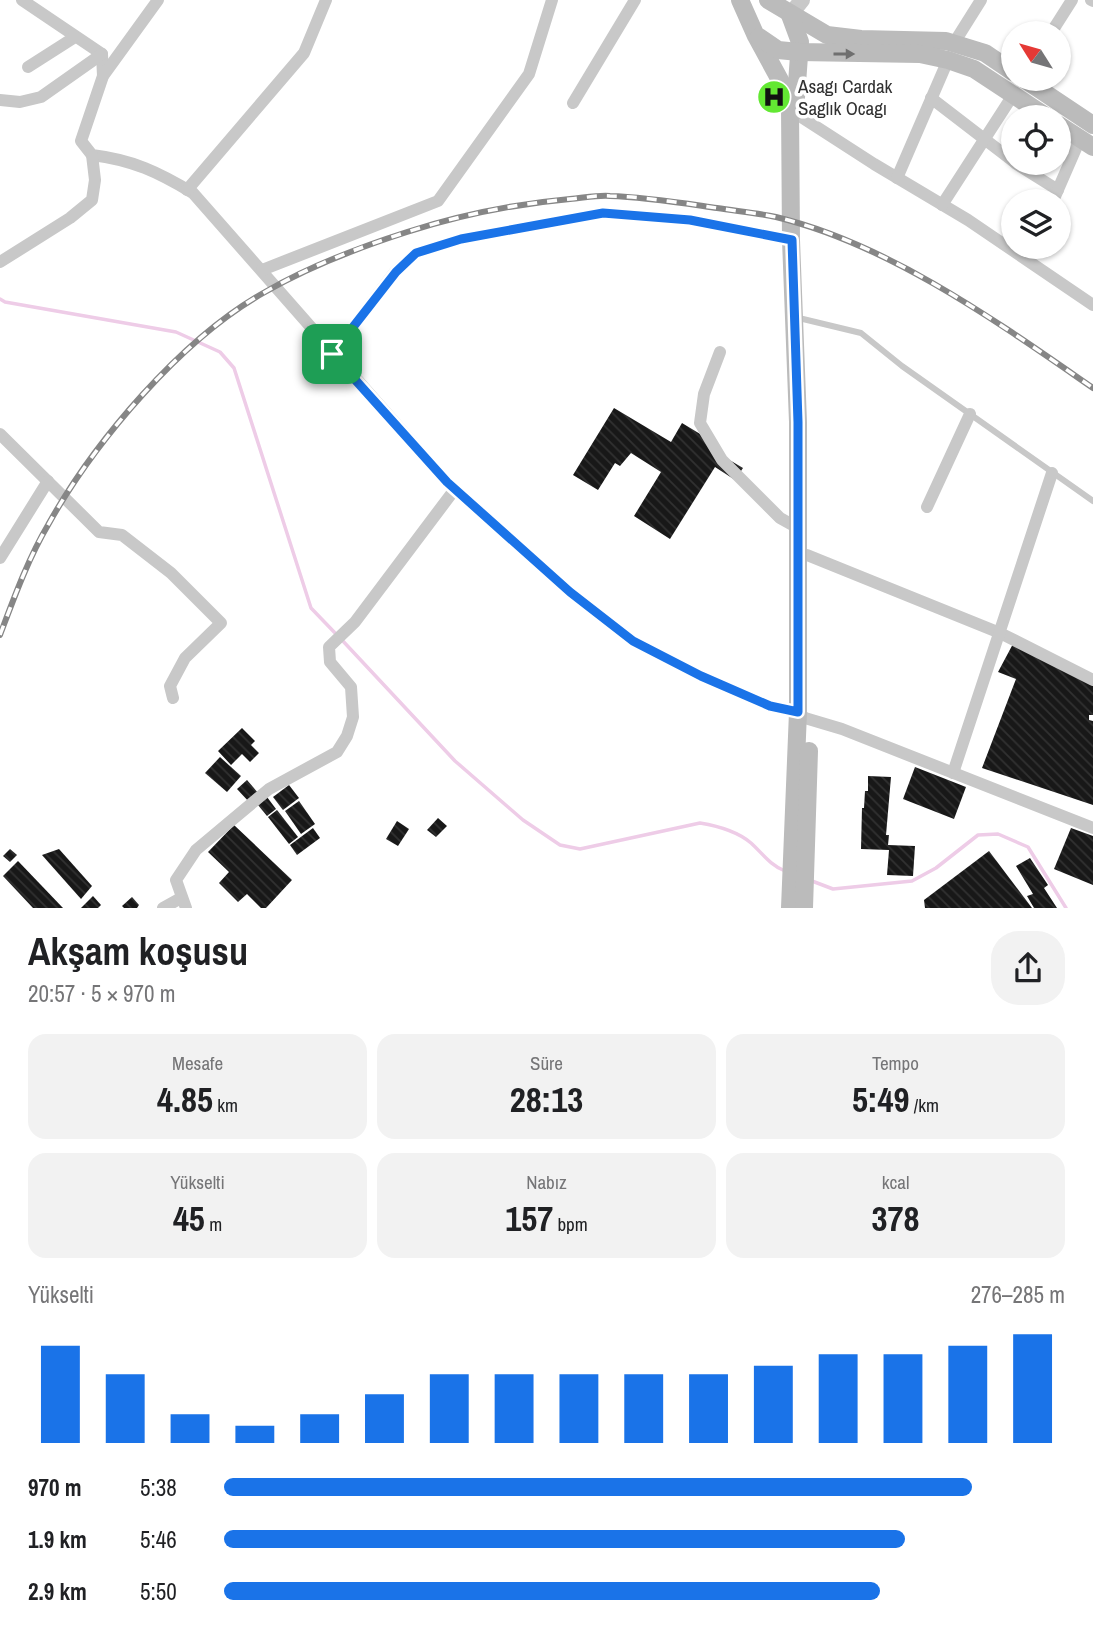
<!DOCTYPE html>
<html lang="tr">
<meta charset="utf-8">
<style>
:root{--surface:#fff;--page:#f2f2f2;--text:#202124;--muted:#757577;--accent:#1a73e8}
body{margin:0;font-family:"Archivo Narrow",sans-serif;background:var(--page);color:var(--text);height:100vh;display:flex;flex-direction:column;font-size:26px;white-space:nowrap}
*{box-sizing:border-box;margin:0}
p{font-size:23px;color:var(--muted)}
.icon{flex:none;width:38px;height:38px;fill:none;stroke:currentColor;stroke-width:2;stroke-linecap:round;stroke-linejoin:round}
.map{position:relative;height:908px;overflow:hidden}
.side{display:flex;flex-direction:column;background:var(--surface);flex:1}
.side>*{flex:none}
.needle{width:46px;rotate:307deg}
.buttons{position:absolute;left:1001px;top:21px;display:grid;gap:14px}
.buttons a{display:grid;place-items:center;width:70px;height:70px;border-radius:50%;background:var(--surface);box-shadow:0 2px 5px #0004;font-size:35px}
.pin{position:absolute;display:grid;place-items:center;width:60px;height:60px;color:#fff;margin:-30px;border-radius:14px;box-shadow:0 4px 10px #0006}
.round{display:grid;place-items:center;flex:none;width:74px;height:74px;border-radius:28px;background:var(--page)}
.head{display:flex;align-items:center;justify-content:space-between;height:119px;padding:0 28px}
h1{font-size:38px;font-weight:700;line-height:52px}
.metrics{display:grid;grid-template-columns:repeat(3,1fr);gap:10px;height:119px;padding:7px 28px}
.metrics div{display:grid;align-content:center;border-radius:18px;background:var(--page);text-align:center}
.metrics b{font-size:35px;font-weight:700}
.metrics small{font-size:19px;font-weight:400}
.metrics p{font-size:19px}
.chart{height:196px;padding:14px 28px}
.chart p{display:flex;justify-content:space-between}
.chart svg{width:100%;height:126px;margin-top:7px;stroke:var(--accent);stroke-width:6}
ul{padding:0 28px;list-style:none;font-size:23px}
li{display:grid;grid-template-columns:112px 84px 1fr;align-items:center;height:52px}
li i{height:18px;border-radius:9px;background:var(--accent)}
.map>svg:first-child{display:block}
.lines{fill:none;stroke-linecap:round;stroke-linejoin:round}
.stream{stroke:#eecce7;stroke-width:3.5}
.building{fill:url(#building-back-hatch)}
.service{stroke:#c8c8c8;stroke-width:6}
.minor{stroke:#c8c8c8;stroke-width:12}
.tertiary{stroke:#c8c8c8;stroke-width:16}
.secondary{stroke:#bbb;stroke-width:18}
.rail-casing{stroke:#868686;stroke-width:6}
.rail{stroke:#fff;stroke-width:3.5;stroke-dasharray:10;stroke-linecap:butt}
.oneway{fill:#6f6f6f}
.route-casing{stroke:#fff;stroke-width:14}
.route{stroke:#1a73e8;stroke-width:9}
.labels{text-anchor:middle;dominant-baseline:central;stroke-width:7;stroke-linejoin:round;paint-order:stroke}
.poi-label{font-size:19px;fill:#313131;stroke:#fff;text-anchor:start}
</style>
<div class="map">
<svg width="1093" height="908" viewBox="0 0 1093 908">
<defs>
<pattern id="building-back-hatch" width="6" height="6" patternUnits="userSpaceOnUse" patternTransform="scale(1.75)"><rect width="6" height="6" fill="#181818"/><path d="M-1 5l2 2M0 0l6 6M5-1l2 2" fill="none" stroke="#313131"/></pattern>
</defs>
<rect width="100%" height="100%" fill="#fff"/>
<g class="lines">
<g class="stream">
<path d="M0,299L5,302L176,332L220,352L234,368L311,608L336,634"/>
<path d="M341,639L455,761L523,820L560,845L580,849L700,823C718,826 737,831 751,843C763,854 770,865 785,871"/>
<path d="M812,881L833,889L912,881L936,868L978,835L998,834L1028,847L1066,908"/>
</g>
</g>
<g class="building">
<path d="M614,408L671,442L682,423L720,446L716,452L743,468L735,480L715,467L670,539L634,516L661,472L631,453L620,466L615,463L598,490L573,475Z"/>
<path d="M1014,642L1093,686V715H1089V720L1093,721V805L982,768L1016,679L998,672Z"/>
<path d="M242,728L255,741L251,745L259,753L250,762L242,754L231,765L218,751Z"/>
<path d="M220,757L241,776L227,792L205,773Z"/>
<path d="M915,767L966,787L954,819L903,799Z"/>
<path d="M868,776L891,777L886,835H889L888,845L915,846L913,876L887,875L889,850L861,849L862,808H864L865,791H868Z"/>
<path d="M247,780L259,794L250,803L237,789Z"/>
<path d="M289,785L299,798L283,810L273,797Z"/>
<path d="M267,797L276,809L267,816L258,805Z"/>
<path d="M299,801L315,824L301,834L285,811Z"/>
<path d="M277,810L298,837L289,844L268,817Z"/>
<path d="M438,818L447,826L436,837L427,830Z"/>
<path d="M397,821L409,829L398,846L386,839Z"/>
<path d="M234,825L292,880L266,908H261L247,894L238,902L219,883L229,872L208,852Z"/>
<path d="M313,828L320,838L297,855L290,845Z"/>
<path d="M1071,828L1093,836V885L1054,869Z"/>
<path d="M10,849L17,855L10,862L3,856Z"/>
<path d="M59,849L92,886L81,899L42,855Z"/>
<path d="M989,851L1032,908H925L924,900Z"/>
<path d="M1030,858L1048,885L1044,888L1057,908H1034L1027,896L1033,894L1016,866Z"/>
<path d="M18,861L63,908H33L3,876Z"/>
<path d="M93,896L101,905L98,908H81Z"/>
<path d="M132,897L139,905L137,908H124L122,906Z"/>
</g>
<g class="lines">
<path class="service" d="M803,319L861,333L902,366L1093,501"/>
<g class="minor">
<path d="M22,0L102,54L103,76"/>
<path d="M158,0L103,76L81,141L92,155C133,160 158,172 193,193L447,482L570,592L633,641L701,676L770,706L798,712L805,718L842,729L1093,828"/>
<path d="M1091,0L1093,1"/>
<path d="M1051,33L1072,0"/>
<path d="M954,43L981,0"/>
<path d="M28,67L75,37"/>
<path d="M931,98L1013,161"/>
<path d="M0,100L20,102L41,97L102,54"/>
<path d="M573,103L635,0"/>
<path d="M795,113L874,164L968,220L1093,305"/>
<path d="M1015,163L1058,190"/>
<path d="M897,178L948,60"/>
<path d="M187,190L304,53L326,0"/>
<path d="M1053,201L1080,139"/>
<path d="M942,205L1013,95"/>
<path d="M0,262L70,218L92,200L95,180L92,155"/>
<path d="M262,270L438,201L529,74L552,0"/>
<path d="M720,352L704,394L700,423L722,460L780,518L798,528"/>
<path d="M332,354L395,272L416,253L462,239L603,213L690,220L791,240"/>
<path d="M0,434L99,532L122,535L171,573L221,623L185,658L170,686L173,698"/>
<path d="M927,507L970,414"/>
<path d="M807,555L1000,633L1093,680"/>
<path d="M0,558L48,481"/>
<path d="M953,773L1052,473"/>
<path d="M163,908L181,898"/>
<path d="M186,908L176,880L196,850L269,789L337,752L347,736L353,717L351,687L330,662L329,647L355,622L455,489"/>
</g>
<path class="tertiary" d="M790,15L802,0"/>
<g class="secondary">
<path d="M740,0L756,36L781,82L790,107L791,240L798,422V712L790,908"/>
<path d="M768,0L827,35L861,39L946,41L985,53L1013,72"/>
<path d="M790,15L800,42L795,111"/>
<path d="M759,37L778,50L799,52L920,54L948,60L974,69L1047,117"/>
<path d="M1024,79L1093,125"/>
<path d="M1059,125L1093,147"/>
<path d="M804,908L809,751"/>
</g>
<g class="rail-casing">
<path id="rail" d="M0,635C14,598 28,559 48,525C94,442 182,338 265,292C310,266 357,248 407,232C460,215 514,204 570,199C583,198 597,195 610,196C645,197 682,203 717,208C736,211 757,213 776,217C889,244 999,323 1093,388"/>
</g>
<use href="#rail" class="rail"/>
</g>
<defs><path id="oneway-solid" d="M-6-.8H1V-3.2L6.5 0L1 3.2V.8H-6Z" transform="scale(1.75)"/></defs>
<use class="oneway" href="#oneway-solid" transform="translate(844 54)"/>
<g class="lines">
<g class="route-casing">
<path id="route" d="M603,213L690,220L792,240L798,422V712L770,706L701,676L633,641L570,592L447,482L332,354L396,272L416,253L461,239Z"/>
</g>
<use href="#route" class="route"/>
</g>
<defs>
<g id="hospital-disc" transform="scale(1.75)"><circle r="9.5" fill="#63e833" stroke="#fff"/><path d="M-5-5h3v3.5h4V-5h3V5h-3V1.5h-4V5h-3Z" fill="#111"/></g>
</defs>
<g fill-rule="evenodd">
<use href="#hospital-disc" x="774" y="97"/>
</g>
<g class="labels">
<g class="poi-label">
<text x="798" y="86">Asagı Cardak<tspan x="798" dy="22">Saglık Ocagı</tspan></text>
</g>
</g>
</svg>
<div class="buttons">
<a><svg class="needle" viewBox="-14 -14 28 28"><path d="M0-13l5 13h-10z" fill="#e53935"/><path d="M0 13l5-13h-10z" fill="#757577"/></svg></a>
<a><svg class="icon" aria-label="locate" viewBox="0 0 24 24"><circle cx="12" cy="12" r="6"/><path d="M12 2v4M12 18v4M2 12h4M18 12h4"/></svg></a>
<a><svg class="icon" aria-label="layers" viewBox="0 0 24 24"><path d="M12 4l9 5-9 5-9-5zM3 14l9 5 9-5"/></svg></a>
</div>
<div class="pin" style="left:332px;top:354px;background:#1e9e55"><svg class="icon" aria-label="arrive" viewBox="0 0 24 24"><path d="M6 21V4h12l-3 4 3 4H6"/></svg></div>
</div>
<section class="side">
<div class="head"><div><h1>Akşam koşusu</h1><p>20:57 · 5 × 970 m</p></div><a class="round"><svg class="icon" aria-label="share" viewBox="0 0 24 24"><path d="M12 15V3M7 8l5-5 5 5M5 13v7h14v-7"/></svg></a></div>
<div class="metrics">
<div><p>Mesafe</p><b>4.85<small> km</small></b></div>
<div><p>Süre</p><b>28:13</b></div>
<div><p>Tempo</p><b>5:49<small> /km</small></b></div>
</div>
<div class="metrics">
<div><p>Yükselti</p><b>45<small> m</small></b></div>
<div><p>Nabız</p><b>157<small> bpm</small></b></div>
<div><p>kcal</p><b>378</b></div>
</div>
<div class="chart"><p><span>Yükselti</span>276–285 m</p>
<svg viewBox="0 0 160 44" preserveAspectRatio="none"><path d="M5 44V10M15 44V20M25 44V34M35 44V38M45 44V34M55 44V27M65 44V20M75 44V20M85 44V20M95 44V20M105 44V20M115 44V17M125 44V13M135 44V13M145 44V10M155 44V6"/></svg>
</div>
<ul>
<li><b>970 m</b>5:38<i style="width:89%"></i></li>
<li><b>1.9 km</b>5:46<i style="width:81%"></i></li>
<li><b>2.9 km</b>5:50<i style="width:78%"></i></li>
</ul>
</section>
